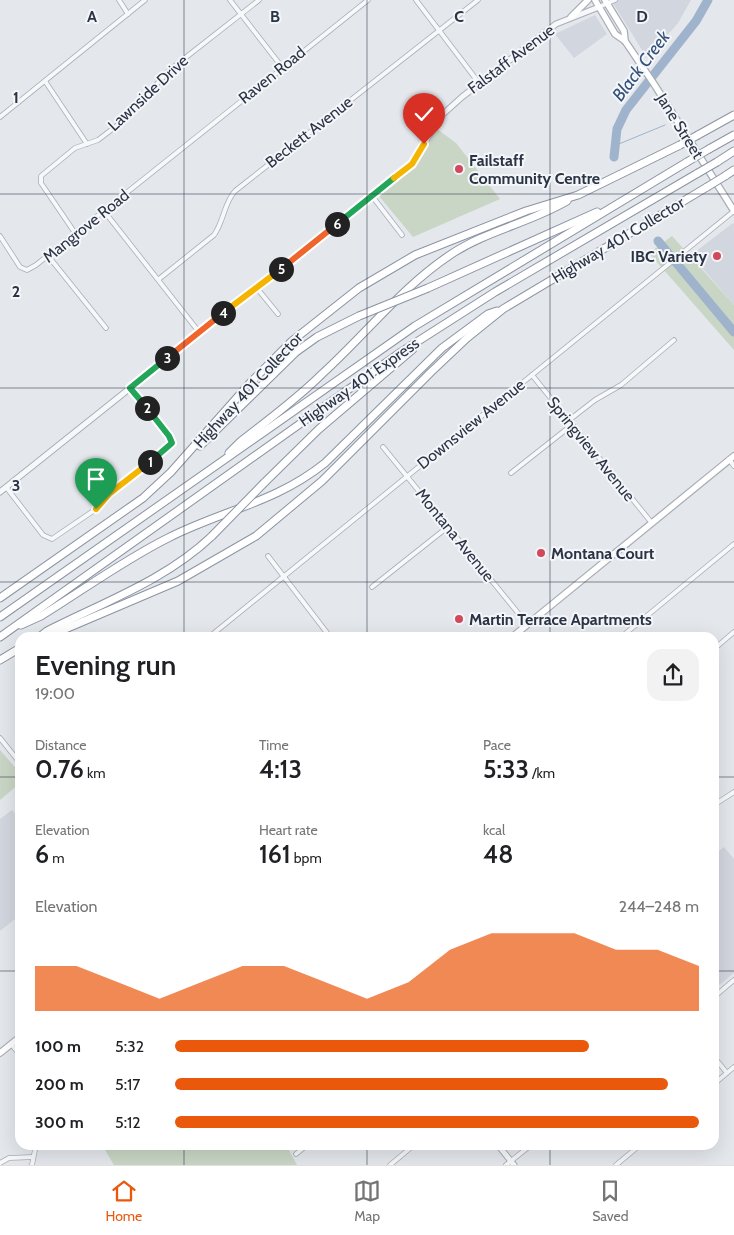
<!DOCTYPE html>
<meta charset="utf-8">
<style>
:root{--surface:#fff;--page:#f2f2f2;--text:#202124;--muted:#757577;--line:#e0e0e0;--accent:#ea580c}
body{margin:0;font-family:Cabin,sans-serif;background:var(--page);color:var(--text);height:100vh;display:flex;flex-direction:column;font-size:19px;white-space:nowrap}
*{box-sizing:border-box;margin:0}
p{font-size:16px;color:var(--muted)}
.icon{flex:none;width:28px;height:28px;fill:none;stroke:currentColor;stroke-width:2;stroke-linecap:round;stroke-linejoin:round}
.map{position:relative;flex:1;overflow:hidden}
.side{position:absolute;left:15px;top:632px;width:704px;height:518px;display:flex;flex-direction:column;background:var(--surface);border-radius:15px;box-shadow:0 5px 20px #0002}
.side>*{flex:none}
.pin{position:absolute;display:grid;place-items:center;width:42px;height:42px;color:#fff;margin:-51px -21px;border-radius:50% 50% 50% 0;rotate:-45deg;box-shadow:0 0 5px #0007}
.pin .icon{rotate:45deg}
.km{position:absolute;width:25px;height:25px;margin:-12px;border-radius:50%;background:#222;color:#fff;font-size:14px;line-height:25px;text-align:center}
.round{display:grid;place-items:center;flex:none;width:52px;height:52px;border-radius:15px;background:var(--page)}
.overview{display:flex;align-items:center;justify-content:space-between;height:85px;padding:0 20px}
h1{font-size:28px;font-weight:600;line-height:38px}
.stats{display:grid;grid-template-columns:repeat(3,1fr);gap:8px;height:85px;padding:5px 20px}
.stats div{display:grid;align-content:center}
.stats b{font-size:25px;font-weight:600}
.stats small{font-size:14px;font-weight:400}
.stats p{font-size:14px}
.chart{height:140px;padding:10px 20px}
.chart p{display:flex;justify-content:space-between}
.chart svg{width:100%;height:90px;margin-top:5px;fill:var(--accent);opacity:.7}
ul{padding:0 20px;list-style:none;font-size:16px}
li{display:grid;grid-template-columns:80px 60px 1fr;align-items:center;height:38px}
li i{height:12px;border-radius:6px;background:var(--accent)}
.dock{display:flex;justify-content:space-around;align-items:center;height:70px;border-top:1px solid var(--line);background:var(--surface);font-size:14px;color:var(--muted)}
.dock a{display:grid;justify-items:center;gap:2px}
.dock .current{color:var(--accent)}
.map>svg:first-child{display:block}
.built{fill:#d2d6de}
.green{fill:#c9d6c5}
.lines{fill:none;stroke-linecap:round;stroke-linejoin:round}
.stream{stroke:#9fb4cc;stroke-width:1}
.river{stroke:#9fb4cc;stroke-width:9}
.minor-casing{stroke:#a9aeb7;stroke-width:5.5}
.tertiary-casing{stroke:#a9aeb7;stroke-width:7}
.secondary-casing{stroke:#a9aeb7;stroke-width:8}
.motorway-casing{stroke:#8b94a3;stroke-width:9}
.minor{stroke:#f7f8fa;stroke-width:4}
.tertiary{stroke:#f7f8fa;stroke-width:5}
.secondary{stroke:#fff;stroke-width:5.5}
.motorway{stroke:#fff;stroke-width:7}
.motorway-bridge-casing{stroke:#8b94a3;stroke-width:9;stroke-linecap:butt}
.motorway-bridge{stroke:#fff;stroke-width:7}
.split-1-casing{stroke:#fff;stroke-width:10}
.split-2-casing{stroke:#fff;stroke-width:10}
.split-3-casing{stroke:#fff;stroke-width:10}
.split-4-casing{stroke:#fff;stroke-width:10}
.split-5-casing{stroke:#fff;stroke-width:10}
.split-6-casing{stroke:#fff;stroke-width:10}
.split-7-casing{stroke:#fff;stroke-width:10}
.split-8-casing{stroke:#fff;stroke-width:10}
.split-1{stroke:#f5b400;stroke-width:6}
.split-2{stroke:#22a559;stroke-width:6}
.split-3{stroke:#22a559;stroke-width:6}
.split-4{stroke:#f0652b;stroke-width:6}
.split-5{stroke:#f5b400;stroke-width:6}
.split-6{stroke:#f0652b;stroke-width:6}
.split-7{stroke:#22a559;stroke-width:6}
.split-8{stroke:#f5b400;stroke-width:6}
.grid{fill:none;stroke:#2b3445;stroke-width:1;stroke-opacity:0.55}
.poi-dot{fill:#d1495b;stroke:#f4f6f9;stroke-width:2}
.labels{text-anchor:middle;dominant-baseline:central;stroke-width:4;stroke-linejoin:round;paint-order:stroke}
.street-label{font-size:16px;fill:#2b3445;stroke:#f4f6f9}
.poi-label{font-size:16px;font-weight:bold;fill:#2b3445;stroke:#f4f6f9;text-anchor:start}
.water-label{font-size:18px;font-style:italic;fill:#34527a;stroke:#f4f6f9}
.grid-label{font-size:16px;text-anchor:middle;font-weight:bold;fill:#2b3445;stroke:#f4f6f9;stroke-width:4;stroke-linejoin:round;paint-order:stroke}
</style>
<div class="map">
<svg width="734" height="1165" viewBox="0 0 734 1165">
<rect width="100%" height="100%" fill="#e4e7ec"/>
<g class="built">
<path d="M611,0H691L678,23L647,58Z"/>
<path d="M595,15L607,34L574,58L555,34Z"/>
<path d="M733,223L734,224V305L691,255Z"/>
<path d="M12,810L20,820V915L0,931V819Z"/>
<path d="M724,847L734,859V973L714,989V855Z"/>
</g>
<g class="green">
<path d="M437,129L456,143L500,199L413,237L379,196C409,172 419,163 437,129Z"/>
<path d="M672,236L734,305V350L649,253Z"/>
<path d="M0,750L20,773V783L0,800Z"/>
<path d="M102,1145H286L297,1165H114Z"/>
</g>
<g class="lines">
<path class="stream" d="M614,146L665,125"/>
<g class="river">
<path d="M614,157L617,129L626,110L696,21L708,0"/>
<path d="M658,241L734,332"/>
</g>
<g class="minor-casing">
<g id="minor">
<path d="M119,0L128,14"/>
<path d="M230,0L282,67"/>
<path d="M416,0L479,83"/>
<path d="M599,7L615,0"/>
<path d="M45,81L87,144"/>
<path d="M0,117L145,0"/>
<path d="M372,196L402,235"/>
<path d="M104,211L199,332"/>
<path d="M75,233L41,183V176L75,148L98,140L119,124L171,69L259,0"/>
<path d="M0,236L20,267L27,270L36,265L368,0"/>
<path d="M49,257L106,328"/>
<path d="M159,279L214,235C224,221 224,203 235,191L478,0"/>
<path d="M256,287L278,314"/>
<path d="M532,375L651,522"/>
<path d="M568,421L595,400L621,385L674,340"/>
<path d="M383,447L527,624"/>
<path d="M729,459L734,466"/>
<path d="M511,473L568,428V421"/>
<path d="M6,487L43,535L52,539L96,509L109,494L163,453L172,443L169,436L130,388"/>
<path d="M268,556L331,638"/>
<path d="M372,587L449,526"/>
<path d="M208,638L734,211"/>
<path d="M620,638L734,544"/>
<path d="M714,649L734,632"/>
<path d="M0,738L20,763"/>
<path d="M714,805L734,792"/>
<path d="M714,997L734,980"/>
<path d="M11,1044L20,1055"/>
<path d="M714,1057L727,1073"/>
<path d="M714,1084L734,1067"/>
<path d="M296,1154L307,1145"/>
<path d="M0,1163L9,1158L33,1157"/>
<path d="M32,1165L36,1145"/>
<path d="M390,1165L414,1145"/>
<path d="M506,1165L531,1145"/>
<path d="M616,1165L640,1145"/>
</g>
</g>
<g class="tertiary-casing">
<g id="tertiary">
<path d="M0,492L412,163L442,115L462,97L556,24L599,7"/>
<path d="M498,1145L514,1165"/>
</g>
</g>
<g class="secondary-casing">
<g id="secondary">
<path d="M595,0L615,34L625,41L654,84L734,211"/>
<path d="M605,0L624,31L625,41"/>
<path d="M571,17L588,0"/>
<path d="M511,638L734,456"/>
<path d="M0,1053L20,1037"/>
</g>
</g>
<g class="motorway-casing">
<g id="motorway">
<path d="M698,135L734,115"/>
<path d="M709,149L734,135"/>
<path d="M717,162L734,151"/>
<path d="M725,176L734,170"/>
<path d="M428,288L597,212"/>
<path d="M200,446L296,352L317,337L359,316"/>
<path d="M229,453L240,442C268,420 297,399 322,374C365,335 402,287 450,255C485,231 530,223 567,201"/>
<path d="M264,483L319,429L413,349"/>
<path d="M0,598L143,498L171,472L250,383L292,341L359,288L415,255L526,211L578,195L680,145"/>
<path d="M0,617L415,326L687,162"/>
<path d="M21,625L41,616C83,590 124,560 168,538C223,510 275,503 325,463L442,348L488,314L497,311"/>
<path d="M0,637L401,352L495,292L698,173"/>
<path d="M38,638L47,631C104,602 166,580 212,536"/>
<path d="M44,638L178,581L256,536L322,481L431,372L467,338L503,309L707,187"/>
<path d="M0,660L20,648"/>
</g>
</g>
<use href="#minor" class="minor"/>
<use href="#tertiary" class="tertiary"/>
<use href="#secondary" class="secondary"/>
<use href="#motorway" class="motorway"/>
<g class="motorway-bridge-casing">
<g id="motorway-bridge">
<path d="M680,145L698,135"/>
<path d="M687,162L709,149"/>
<path d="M698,173L717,162"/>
<path d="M707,187L725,176"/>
<path d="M359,316L428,288"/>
<path d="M212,536L264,483"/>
</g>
</g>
<use href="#motorway-bridge" class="motorway-bridge"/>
</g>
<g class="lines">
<g class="split-1-casing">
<path id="split-1" d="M96,509L109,494L150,462"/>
</g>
<g class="split-2-casing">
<path id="split-2" d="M147,408L169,436L172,443L150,462"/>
</g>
<g class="split-3-casing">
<path id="split-3" d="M147,408L130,388L167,358"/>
</g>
<g class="split-4-casing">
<path id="split-4" d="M167,358L223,313"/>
</g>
<g class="split-5-casing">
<path id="split-5" d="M223,313L281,269"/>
</g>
<g class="split-6-casing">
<path id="split-6" d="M281,269L337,224"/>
</g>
<g class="split-7-casing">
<path id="split-7" d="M337,224L394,178"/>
</g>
<g class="split-8-casing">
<path id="split-8" d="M394,178L412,164L424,144"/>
</g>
<use href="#split-1" class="split-1"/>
<use href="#split-2" class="split-2"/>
<use href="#split-3" class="split-3"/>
<use href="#split-4" class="split-4"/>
<use href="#split-5" class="split-5"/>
<use href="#split-6" class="split-6"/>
<use href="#split-7" class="split-7"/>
<use href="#split-8" class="split-8"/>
</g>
<path class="grid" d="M184,0V638M367,0V638M550,0V638M0,194H734M0,388H734M0,582H734M0,777H20M714,777H734M0,971H20M714,971H734M184,1145V1165M367,1145V1165M550,1145V1165"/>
<g class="poi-dot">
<circle cx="459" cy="169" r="5"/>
<circle cx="717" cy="256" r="5"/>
<circle cx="541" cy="553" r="5"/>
<circle cx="459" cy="619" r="5"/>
</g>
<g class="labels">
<g class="street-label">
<text transform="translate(511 59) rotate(-37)">Falstaff Avenue</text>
<text transform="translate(272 75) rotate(-39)">Raven Road</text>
<text transform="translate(148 93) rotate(-43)">Lawnside Drive</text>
<text transform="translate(680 126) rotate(58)">Jane Street</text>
<text transform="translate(309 132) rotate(-38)">Beckett Avenue</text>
<text transform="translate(86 226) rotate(-39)">Mangrove Road</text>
<text transform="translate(618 240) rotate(-31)">Highway 401 Collector</text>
<text transform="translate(359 382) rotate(-35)">Highway 401 Express</text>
<text transform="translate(248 390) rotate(-47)">Highway 401 Collector</text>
<text transform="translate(471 424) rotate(-39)">Downsview Avenue</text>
<text transform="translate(591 449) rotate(51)">Springview Avenue</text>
<text transform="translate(455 535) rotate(51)">Montana Avenue</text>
</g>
<g class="poi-label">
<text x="469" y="160">Failstaff<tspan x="469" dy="18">Community Centre</tspan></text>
<text x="707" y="256" text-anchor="end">IBC Variety</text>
<text x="551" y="553">Montana Court</text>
<text x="469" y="619">Martin Terrace Apartments</text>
</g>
<g class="water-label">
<text transform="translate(641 66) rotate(-53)">Black Creek</text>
</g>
</g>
<g class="grid-label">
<text x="92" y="22">A</text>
<text x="275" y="22">B</text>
<text x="459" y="22">C</text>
<text x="642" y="22">D</text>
<text x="16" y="103">1</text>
<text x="16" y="297">2</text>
<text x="16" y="491">3</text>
</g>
</svg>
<div class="pin" style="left:96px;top:509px;background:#1e9e55"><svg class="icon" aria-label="arrive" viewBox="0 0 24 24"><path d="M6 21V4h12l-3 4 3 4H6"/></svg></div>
<div class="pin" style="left:424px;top:144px;background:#d93025"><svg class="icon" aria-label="check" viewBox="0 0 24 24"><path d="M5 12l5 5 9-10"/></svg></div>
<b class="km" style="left:150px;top:462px">1</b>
<b class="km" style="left:147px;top:408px">2</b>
<b class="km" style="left:167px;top:358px">3</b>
<b class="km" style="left:223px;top:313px">4</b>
<b class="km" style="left:281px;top:269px">5</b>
<b class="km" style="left:337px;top:224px">6</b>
<section class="side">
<div class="overview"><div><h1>Evening run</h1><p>19:00</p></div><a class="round"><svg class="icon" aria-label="share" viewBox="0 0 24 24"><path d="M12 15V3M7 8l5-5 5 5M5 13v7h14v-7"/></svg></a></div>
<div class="stats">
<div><p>Distance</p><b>0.76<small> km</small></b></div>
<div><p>Time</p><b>4:13</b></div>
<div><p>Pace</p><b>5:33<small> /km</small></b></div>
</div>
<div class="stats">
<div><p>Elevation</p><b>6<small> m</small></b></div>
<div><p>Heart rate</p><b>161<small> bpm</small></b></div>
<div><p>kcal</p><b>48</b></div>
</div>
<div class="chart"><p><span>Elevation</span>244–248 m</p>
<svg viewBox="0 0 160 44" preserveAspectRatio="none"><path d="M0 44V22L10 22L20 30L30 38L40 30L50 22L60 22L70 30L80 38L90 30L100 14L110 6L120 6L130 6L140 14L150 14L160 22V44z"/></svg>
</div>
<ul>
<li><b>100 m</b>5:32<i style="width:79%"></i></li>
<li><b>200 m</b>5:17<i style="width:94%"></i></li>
<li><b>300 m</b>5:12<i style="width:100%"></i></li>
</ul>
</section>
</div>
<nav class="dock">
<a class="current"><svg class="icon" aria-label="home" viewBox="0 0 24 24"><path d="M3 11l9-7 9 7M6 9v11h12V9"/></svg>Home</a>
<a><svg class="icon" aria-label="map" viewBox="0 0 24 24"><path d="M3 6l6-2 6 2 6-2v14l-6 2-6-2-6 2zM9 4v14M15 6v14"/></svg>Map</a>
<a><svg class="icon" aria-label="saved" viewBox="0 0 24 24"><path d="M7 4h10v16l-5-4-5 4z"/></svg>Saved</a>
</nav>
